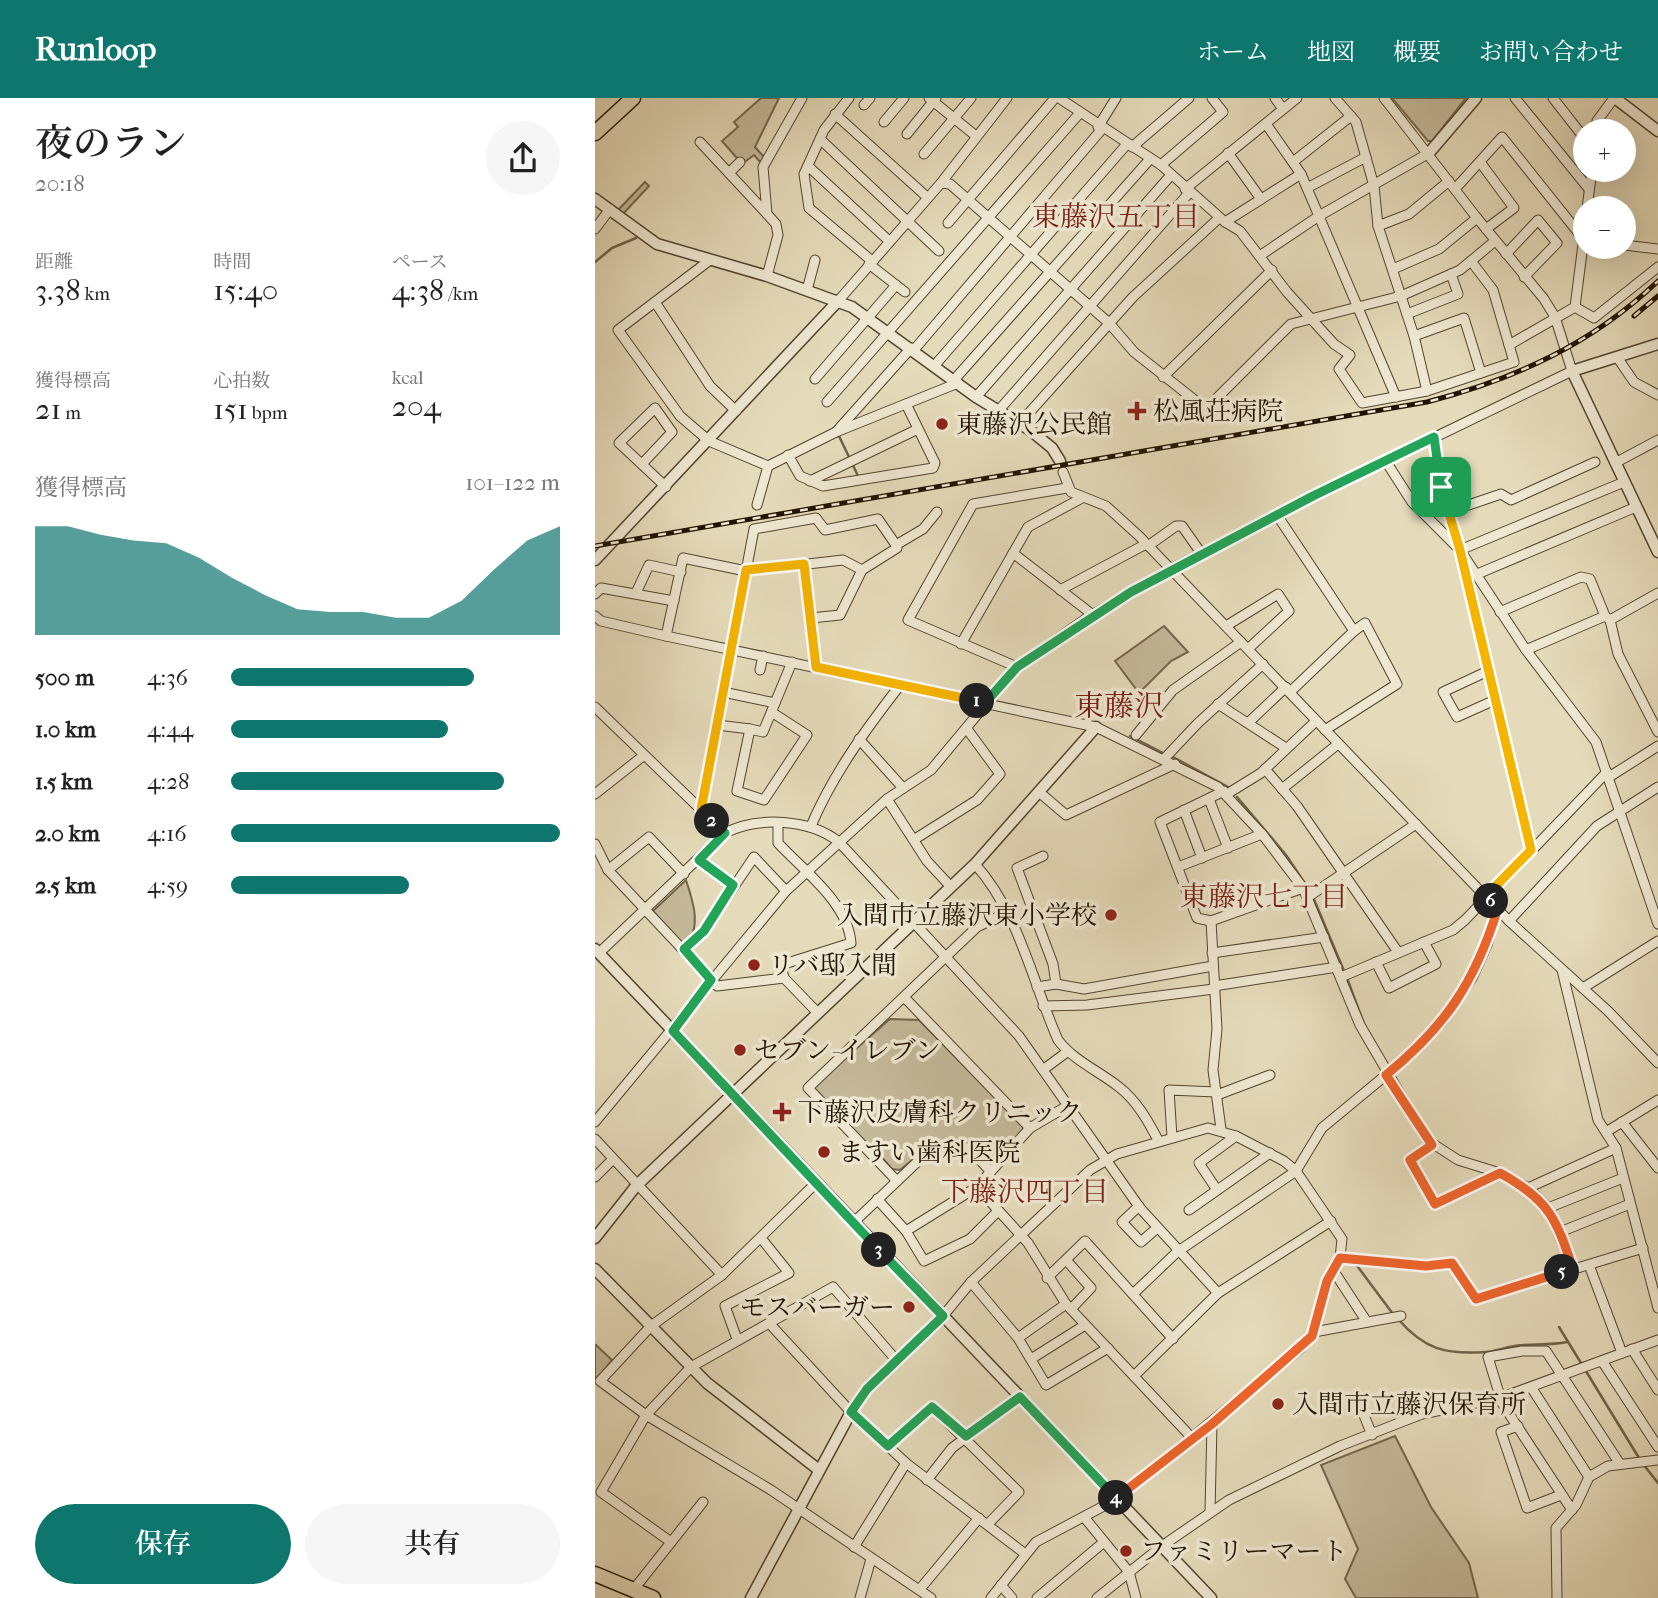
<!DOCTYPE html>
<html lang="ja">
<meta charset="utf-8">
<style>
:root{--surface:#fff;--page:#f6f6f6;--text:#222;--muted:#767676;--accent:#0f766e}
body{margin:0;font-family:"IM FELL French Canon","Noto Serif JP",serif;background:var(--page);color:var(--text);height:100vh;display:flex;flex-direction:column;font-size:26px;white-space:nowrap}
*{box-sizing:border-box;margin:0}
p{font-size:23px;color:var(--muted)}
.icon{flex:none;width:38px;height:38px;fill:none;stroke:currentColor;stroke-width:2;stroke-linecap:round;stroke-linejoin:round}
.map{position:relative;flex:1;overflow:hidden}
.panel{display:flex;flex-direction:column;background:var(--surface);width:595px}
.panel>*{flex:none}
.controls{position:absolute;left:978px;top:21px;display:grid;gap:14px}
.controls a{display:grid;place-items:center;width:63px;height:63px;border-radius:50%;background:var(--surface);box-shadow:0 7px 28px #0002;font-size:35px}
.pin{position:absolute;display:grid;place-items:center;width:60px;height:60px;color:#fff;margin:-30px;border-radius:14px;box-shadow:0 4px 10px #0006}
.km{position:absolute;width:35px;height:35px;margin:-18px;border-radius:50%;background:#222;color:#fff;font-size:19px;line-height:35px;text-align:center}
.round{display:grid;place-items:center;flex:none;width:74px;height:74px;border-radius:37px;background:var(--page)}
.head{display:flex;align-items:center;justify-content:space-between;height:119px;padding:0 35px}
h1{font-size:38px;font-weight:600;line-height:52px}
.figures{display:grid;grid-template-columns:repeat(3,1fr);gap:10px;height:119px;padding:7px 35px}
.figures div{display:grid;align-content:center}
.figures b{font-size:30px;font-weight:600}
.figures small{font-size:19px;font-weight:400}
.figures p{font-size:19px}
.chart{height:196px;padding:14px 35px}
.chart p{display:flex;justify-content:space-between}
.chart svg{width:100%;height:126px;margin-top:7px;fill:var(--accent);opacity:.7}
.action{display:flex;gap:14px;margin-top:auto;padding:14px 35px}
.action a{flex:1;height:80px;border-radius:42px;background:var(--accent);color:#fff;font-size:28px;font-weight:600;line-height:80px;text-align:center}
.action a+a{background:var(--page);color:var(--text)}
ul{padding:0 35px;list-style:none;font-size:23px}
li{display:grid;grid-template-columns:112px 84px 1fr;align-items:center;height:52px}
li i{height:18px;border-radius:9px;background:var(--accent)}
header{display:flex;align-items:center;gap:42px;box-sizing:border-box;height:98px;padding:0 35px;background:var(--accent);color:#fff}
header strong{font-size:33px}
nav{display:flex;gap:38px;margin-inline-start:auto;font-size:24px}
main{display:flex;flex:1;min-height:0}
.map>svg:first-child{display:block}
.green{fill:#c4b99a;stroke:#73664d;stroke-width:2}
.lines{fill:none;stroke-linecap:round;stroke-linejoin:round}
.stream{stroke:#6f624a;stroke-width:2.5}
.minor-casing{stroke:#53442e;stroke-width:11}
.tertiary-casing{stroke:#53442e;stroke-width:13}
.primary-casing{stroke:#221200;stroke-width:17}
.trunk-casing{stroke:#221200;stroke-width:17}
.minor{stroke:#eee8d2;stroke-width:9}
.tertiary{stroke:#eee8d2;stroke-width:10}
.primary{stroke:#e5dbba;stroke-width:14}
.trunk{stroke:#e5dbba;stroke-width:14}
.rail-casing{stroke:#221200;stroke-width:5}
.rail{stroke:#eee8d2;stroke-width:2.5;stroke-dasharray:8;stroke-linecap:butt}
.split-1-casing{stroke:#fff;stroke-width:14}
.split-2-casing{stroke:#fff;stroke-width:14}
.split-3-casing{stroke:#fff;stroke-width:14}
.split-4-casing{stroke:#fff;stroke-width:14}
.split-5-casing{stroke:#fff;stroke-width:14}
.split-6-casing{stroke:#fff;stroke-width:14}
.split-7-casing{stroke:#fff;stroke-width:14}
.split-1{stroke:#22a559;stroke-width:9}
.split-2{stroke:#f5b400;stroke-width:9}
.split-3{stroke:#22a559;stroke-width:9}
.split-4{stroke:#22a559;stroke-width:9}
.split-5{stroke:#f0652b;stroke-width:9}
.split-6{stroke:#f0652b;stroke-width:9}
.split-7{stroke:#f5b400;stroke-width:9}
.poi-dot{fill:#8f2418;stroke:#eee8d2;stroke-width:2.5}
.labels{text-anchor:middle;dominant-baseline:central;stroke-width:7;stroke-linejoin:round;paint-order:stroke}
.poi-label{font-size:26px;fill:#221200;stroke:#eee8d2;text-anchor:start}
.neighbourhood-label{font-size:28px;fill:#7a1f14;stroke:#eee8d2}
.quarter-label{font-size:30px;fill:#7a1f14;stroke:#eee8d2}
</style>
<header>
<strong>Runloop</strong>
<nav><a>ホーム</a><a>地図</a><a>概要</a><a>お問い合わせ</a></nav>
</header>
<main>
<section class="panel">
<div class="head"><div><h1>夜のラン</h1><p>20:18</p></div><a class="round"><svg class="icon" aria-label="share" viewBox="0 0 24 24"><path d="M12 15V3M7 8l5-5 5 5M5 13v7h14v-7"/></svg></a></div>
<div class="figures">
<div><p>距離</p><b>3.38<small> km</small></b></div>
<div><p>時間</p><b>15:40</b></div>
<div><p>ペース</p><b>4:38<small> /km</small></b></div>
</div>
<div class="figures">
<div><p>獲得標高</p><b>21<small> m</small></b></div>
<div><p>心拍数</p><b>151<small> bpm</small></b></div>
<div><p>kcal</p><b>204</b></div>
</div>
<div class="chart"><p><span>獲得標高</span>101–122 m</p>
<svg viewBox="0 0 160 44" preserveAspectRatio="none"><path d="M0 44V6L10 6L20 9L30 11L40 12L50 17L60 24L70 30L80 35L90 36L100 36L110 38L120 38L130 32L140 21L150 11L160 6V44z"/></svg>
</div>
<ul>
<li><b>500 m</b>4:36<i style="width:74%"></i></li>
<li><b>1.0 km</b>4:44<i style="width:66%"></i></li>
<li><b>1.5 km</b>4:28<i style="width:83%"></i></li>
<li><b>2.0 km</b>4:16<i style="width:100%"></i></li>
<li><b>2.5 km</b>4:59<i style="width:54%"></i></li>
</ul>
<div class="action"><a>保存</a><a>共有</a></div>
</section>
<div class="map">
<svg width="1063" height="1500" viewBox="0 0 1063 1500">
<rect width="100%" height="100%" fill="#e5dbba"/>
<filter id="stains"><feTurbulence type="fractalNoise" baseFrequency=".00286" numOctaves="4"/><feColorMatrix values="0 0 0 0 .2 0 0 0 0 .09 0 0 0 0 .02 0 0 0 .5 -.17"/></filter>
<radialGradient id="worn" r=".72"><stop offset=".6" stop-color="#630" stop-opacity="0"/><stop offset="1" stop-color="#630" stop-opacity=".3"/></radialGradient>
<g class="green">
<path d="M166,0H184L160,49L169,59L166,65L159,57L147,66L127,43L143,29L139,24Z"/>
<path d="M797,0H871L837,43H833Z"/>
<path d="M50,84L54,88L28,116L23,112Z"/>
<path d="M569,528L593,554L576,563L544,595L520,563Z"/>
<path d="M91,782C99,806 107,830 89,851L58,813Z"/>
<path d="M295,921L324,922L428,1028L429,1037L398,1066H394L376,1048L337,1046L305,1072L297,1071L283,1055L278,1056L223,998L218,988Z"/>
<path d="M1,1247L17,1262L0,1284V1249Z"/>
<path d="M800,1338L836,1409L874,1465L883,1500H761L750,1481L763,1451L726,1367Z"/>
</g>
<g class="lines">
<g class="stream">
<path d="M0,164L17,150L41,140"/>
<path d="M244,338L264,380"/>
<path d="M535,638L568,655"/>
<path d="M576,658L633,689"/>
<path d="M642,699L691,757L715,793"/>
<path d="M718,799L749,873"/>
<path d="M752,880L769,926"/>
<path d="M760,1165L798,1216"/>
<path d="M803,1221C829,1251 850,1257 891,1254C903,1253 916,1247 928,1247C944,1246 957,1247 972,1244"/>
<path d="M964,1229L1044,1360"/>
<path d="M1048,1366L1063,1385"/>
</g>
<g class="minor-casing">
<g id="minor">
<path d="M254,0L229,32L209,76L214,110L277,163"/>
<path d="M334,0L381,38"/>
<path d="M464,0L566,67L630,124L706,76"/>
<path d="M680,0L688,11"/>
<path d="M740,0L761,24L779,88L783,128L819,238L832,293"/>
<path d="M920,0L994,91"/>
<path d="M958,0L990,41"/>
<path d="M269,7L275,0"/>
<path d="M240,16L332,99"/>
<path d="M289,24L309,0"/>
<path d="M671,26L706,76L801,299"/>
<path d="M503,29L521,0"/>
<path d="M1001,33L1002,23L1019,0"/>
<path d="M312,36L341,0"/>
<path d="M225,41L344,153"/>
<path d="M105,44L172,116"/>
<path d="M537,49L594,0"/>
<path d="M633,55L666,101"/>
<path d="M329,56L376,0"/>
<path d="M698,64L756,18"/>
<path d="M885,64L919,110L891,131"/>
<path d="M566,67L628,14L617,0"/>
<path d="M213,68L293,142"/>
<path d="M134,75L145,64"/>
<path d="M346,85L355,86L514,225L539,254L611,311L696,226L806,198L865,172L900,143"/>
<path d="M712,90L771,59"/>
<path d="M590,91L702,0"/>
<path d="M860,91L907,39L990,143"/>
<path d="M992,110L997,72"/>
<path d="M630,124L645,133L692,194L739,246L755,257L744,271L767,305L832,293L919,264L898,192L876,163"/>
<path d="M353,125L460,0"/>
<path d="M783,128L814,116L854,83"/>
<path d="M0,131L15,111"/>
<path d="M1029,147L1063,151"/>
<path d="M911,156L943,122L962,145L929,179"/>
<path d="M666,157L724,118L834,55"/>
<path d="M115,162L23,232L85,318L114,343L173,368"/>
<path d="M274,166L310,194"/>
<path d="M798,171L844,151L882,120"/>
<path d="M172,178L183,137L181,126L172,116L168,69L207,0"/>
<path d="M212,192L220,162"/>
<path d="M244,202L346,85L412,0"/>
<path d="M60,204L115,288L141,313"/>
<path d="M980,209L999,220L1063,169"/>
<path d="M812,216L863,196L856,176"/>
<path d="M819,238L869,220L886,275"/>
<path d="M914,247L980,209L990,131"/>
<path d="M318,253L507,31"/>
<path d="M1022,259L1039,284L1063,297"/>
<path d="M340,267L532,46"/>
<path d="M568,279L677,172"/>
<path d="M220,281L301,187"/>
<path d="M359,282L555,61"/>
<path d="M381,299L576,77"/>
<path d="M232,304L484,16"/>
<path d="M404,312L594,95"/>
<path d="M425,325L538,199L623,121"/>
<path d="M241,334L316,250"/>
<path d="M839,339L846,389L865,452L936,752"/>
<path d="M193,357L205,378L228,388L338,370L340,365L311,306"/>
<path d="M790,362L817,404L865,452L931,552L1001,644L1063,826"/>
<path d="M1020,365L1063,342"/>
<path d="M47,366L77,334L60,310L24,345L71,389"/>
<path d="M468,374L476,394L511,408L544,438L914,823L1013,913L1063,965"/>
<path d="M215,383L323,331"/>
<path d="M162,407L173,368L241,334L363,285"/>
<path d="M853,414L906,396L916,402L1000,364"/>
<path d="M682,417L759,533L770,525L802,586L730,632"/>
<path d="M301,447L328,431L342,414"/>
<path d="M553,448L581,428H587L606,455"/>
<path d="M865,452L1029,384"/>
<path d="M418,455L498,517"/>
<path d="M209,466L221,569"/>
<path d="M880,477L1041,409"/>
<path d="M465,492L551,446"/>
<path d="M41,495L54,467L86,474"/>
<path d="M0,496L6,490L79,503"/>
<path d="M905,514L986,479L995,481L1010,518"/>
<path d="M0,518L6,523L71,538L501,629L623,689L667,736L708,790L765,927L832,1042L863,1062L905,1075L933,1090L953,1110L978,1171"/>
<path d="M216,520L245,517L267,472"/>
<path d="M1015,522L1023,556L1063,634"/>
<path d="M631,528L683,496L694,513L653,551"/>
<path d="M71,538L88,460L151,473L248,462L267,472L302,450L301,447L283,421L230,432L221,420L159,431L106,712"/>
<path d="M366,546L433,429L487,400"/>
<path d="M931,552L1010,518L1015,522L1063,495"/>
<path d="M422,569L313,522L378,406L472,390"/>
<path d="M165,572L168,558"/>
<path d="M893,573L848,594L862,619L900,602"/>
<path d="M128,594L180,605"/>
<path d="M695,594L759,533"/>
<path d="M623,606L691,650"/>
<path d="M0,609L130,735"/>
<path d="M178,615L212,637L169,702L142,693L155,631L168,634L197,564"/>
<path d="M654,624L691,589"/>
<path d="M122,627L155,631"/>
<path d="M541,637L578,592L646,544"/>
<path d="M264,641L308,690"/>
<path d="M569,661L603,625L668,566"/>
<path d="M670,671L702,708L803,854"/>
<path d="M1014,679L1063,648"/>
<path d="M687,691L743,646"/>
<path d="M444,694L471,717L580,666"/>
<path d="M0,696L48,658"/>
<path d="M632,696L666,675L721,623"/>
<path d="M292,701L332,763L356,789"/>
<path d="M614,701L633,750"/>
<path d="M589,712L607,760"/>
<path d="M183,727V745C209,773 253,805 256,845L186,867L189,880L222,914"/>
<path d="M216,728C238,676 271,631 306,586"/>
<path d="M320,741L382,702L405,676L372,631"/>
<path d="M0,746L13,772L122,888L189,880"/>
<path d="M104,762L138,787"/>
<path d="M380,766C424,815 437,883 463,942C479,963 504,973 524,989C542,1003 553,1023 563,1042"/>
<path d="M583,769L667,736"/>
<path d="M13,772L54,739L89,776"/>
<path d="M713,799L821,726"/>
<path d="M616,823L602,820L565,724L629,693"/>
<path d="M914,823L1002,728L1063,689"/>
<path d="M89,851L109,833L159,759L191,793"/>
<path d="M4,855L130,735C163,718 215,721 244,744L424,938L545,1110L623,1195"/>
<path d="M617,855L729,839"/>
<path d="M781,864L794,890L841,866L829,844"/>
<path d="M967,872L1003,1022L1021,1050L1063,1210"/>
<path d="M746,879L858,832L870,822L1012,674"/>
<path d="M461,886L489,891L618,868"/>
<path d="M619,888L742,869"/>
<path d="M442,889L461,886L458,866L422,770L448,758"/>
<path d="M988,890L1063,843"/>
<path d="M310,900L435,1030"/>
<path d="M448,908L492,907L619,891"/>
<path d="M449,971L472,954"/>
<path d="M622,997L675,977"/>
<path d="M0,1024L191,793L292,701L336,672L422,569L492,520L580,469L745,385L977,273L960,219L949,201L882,120L789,0"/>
<path d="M1027,1024L1063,1070"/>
<path d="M626,1031L618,972L622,931L616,823L708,790"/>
<path d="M1011,1034L1063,1002"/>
<path d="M577,1039L574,992L621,994"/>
<path d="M0,1041L127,1177"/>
<path d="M837,1047L815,1062L840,1106L905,1075"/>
<path d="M0,1079L18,1061"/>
<path d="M302,1083L213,990L382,829L413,814"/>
<path d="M221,1085L127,1177L56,1228L5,1283L51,1317L176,1392L336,1500"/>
<path d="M382,1089L433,1145L471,1206L598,1341"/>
<path d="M933,1090L1021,1050"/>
<path d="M622,1092L604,1065L641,1038"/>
<path d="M282,1101L311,1133L329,1163L375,1141L403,1113"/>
<path d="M544,1108L527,1124L546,1144L562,1130"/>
<path d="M953,1110L1028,1080"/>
<path d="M594,1112L675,1055"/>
<path d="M258,1125L338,1049L374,1050L395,1073"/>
<path d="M311,1133L382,1089L435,1030L474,1007"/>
<path d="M965,1134L1035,1106"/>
<path d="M745,1160L831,1168L857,1165L881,1201L1048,1150"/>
<path d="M471,1162L496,1190L476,1211"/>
<path d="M994,1167L1027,1255"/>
<path d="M738,1172L772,1224"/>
<path d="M452,1180L490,1143L578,1241"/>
<path d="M376,1184L423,1240L451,1287L513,1250"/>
<path d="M538,1196L582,1154L701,1073L727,1030L814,958L847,924L877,880L892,847L903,810"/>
<path d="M348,1218L376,1184L495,1072L522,1056L613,1030L641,1038L689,1063L701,1073L747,1141L745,1160L732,1183L717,1238L705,1251L522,1401L441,1444L396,1500"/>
<path d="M174,1225L256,1314L311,1365L429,1455"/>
<path d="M719,1234L806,1218"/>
<path d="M423,1240L471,1206"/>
<path d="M142,1241L130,1208L194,1175L166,1140"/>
<path d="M1037,1251L1063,1292"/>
<path d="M436,1261L490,1227"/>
<path d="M1007,1263L1063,1349"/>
<path d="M539,1278L623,1195L736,1123"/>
<path d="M936,1289L994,1379"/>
<path d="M762,1300L777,1337"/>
<path d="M923,1328L906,1334L932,1410L966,1397"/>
<path d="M293,1348L337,1309L424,1394L393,1426"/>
<path d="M332,1382L357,1350L425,1299"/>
<path d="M977,1412L907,1305L893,1259L927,1253H951L1025,1366"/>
<path d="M615,1414L617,1326"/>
<path d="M489,1419L534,1474L541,1500"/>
<path d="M76,1444L6,1394L51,1317L96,1269L238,1189L302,1263"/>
<path d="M259,1449L311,1365"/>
<path d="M406,1487L417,1500"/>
<path d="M39,1491L108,1404"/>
<path d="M325,1491L384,1420"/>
<path d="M265,1500L276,1461"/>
<path d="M442,1500L509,1444"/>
<path d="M502,1500L567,1448L634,1402L745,1348L827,1316L905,1300L1063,1242"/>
<path d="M962,1500L961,1430L981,1407L994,1379L1013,1368L1063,1362"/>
</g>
</g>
<g class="tertiary-casing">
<g id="tertiary">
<path d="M1020,0L1063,33"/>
<path d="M834,55L881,0"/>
<path d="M0,101L62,146L172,178L257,209L381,299L435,332L457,350L465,363"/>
<path d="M1063,246L977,273L1063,454"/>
<path d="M0,462L244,202"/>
<path d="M0,851L616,1500"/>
<path d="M0,1140L41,1088L380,766L501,629"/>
<path d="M0,1171L112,1285L224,1372"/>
<path d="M156,1500L256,1314L272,1291L348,1218"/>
</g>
</g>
<g class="primary-casing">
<path id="primary" d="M0,1476L58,1500"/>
</g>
<g class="trunk-casing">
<path id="trunk" d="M0,35L38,0"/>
</g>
<use href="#minor" class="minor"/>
<use href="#tertiary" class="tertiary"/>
<use href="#primary" class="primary"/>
<use href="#trunk" class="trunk"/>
<g class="rail-casing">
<g id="rail">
<path d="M1039,218L1063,198"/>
<path d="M0,448L832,304C920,281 997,246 1063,183"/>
</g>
</g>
<use href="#rail" class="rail"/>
</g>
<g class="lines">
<g class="split-1-casing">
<path id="split-1" d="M382,603L390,605L422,569L536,494L718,398L839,339L846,389"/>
</g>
<g class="split-2-casing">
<path id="split-2" d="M117,723L106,712L151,472L209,466L221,569L382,603"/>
</g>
<g class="split-3-casing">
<path id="split-3" d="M117,723L130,735L104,762L138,787L109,833L89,851L116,882L78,933L284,1152"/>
</g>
<g class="split-4-casing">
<path id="split-4" d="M284,1152L348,1218L272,1291L256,1314L293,1348L337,1309L371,1338L425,1299L521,1400"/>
</g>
<g class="split-5-casing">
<path id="split-5" d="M521,1400L617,1326L717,1238L732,1183L745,1160L831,1168L857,1165L881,1201L967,1174"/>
</g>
<g class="split-6-casing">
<path id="split-6" d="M896,803L903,810C880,884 851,928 791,977L837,1047L815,1062L840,1106L905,1075C954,1102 961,1120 978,1171L967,1174"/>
</g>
<g class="split-7-casing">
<path id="split-7" d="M846,389L865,452L936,752L891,798L896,803"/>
</g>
<use href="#split-1" class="split-1"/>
<use href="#split-2" class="split-2"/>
<use href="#split-3" class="split-3"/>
<use href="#split-4" class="split-4"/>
<use href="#split-5" class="split-5"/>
<use href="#split-6" class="split-6"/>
<use href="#split-7" class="split-7"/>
</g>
<g class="poi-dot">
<path d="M538.5 302.5h7v7h7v7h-7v7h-7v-7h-7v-7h7z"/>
<circle cx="347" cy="326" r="7"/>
<circle cx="516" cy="817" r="7"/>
<circle cx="159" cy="867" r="7"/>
<circle cx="145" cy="952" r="7"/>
<path d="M183.5 1003.5h7v7h7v7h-7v7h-7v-7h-7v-7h7z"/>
<circle cx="229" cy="1054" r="7"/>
<circle cx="314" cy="1209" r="7"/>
<circle cx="683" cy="1306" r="7"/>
<circle cx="531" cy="1453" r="7"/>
</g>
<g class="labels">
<g class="poi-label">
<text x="558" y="313">松風荘病院</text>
<text x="361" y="326">東藤沢公民館</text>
<text x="502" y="817" text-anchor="end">入間市立藤沢東小学校</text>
<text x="173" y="867">リバ邸入間</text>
<text x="159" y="952">セブン-イレブン</text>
<text x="203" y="1014">下藤沢皮膚科クリニック</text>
<text x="243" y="1054">ますい歯科医院</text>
<text x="300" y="1209" text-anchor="end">モスバーガー</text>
<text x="697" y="1306">入間市立藤沢保育所</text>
<text x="545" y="1453">ファミリーマート</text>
</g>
<g class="neighbourhood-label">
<text x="521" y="118">東藤沢五丁目</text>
<text x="669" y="798">東藤沢七丁目</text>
<text x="430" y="1093">下藤沢四丁目</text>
</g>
<g class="quarter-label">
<text x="524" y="608">東藤沢</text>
</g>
</g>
<rect width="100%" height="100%" filter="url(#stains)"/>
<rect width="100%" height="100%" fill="url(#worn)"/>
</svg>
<div class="controls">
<a>+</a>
<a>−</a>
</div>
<div class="pin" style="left:846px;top:389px;background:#1e9e55"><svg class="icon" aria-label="arrive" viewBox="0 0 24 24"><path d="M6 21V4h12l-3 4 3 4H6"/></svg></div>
<b class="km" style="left:382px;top:603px">1</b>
<b class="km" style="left:117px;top:723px">2</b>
<b class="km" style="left:284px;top:1152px">3</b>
<b class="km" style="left:521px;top:1400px">4</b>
<b class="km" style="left:967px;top:1174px">5</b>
<b class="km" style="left:896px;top:803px">6</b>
</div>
</main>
